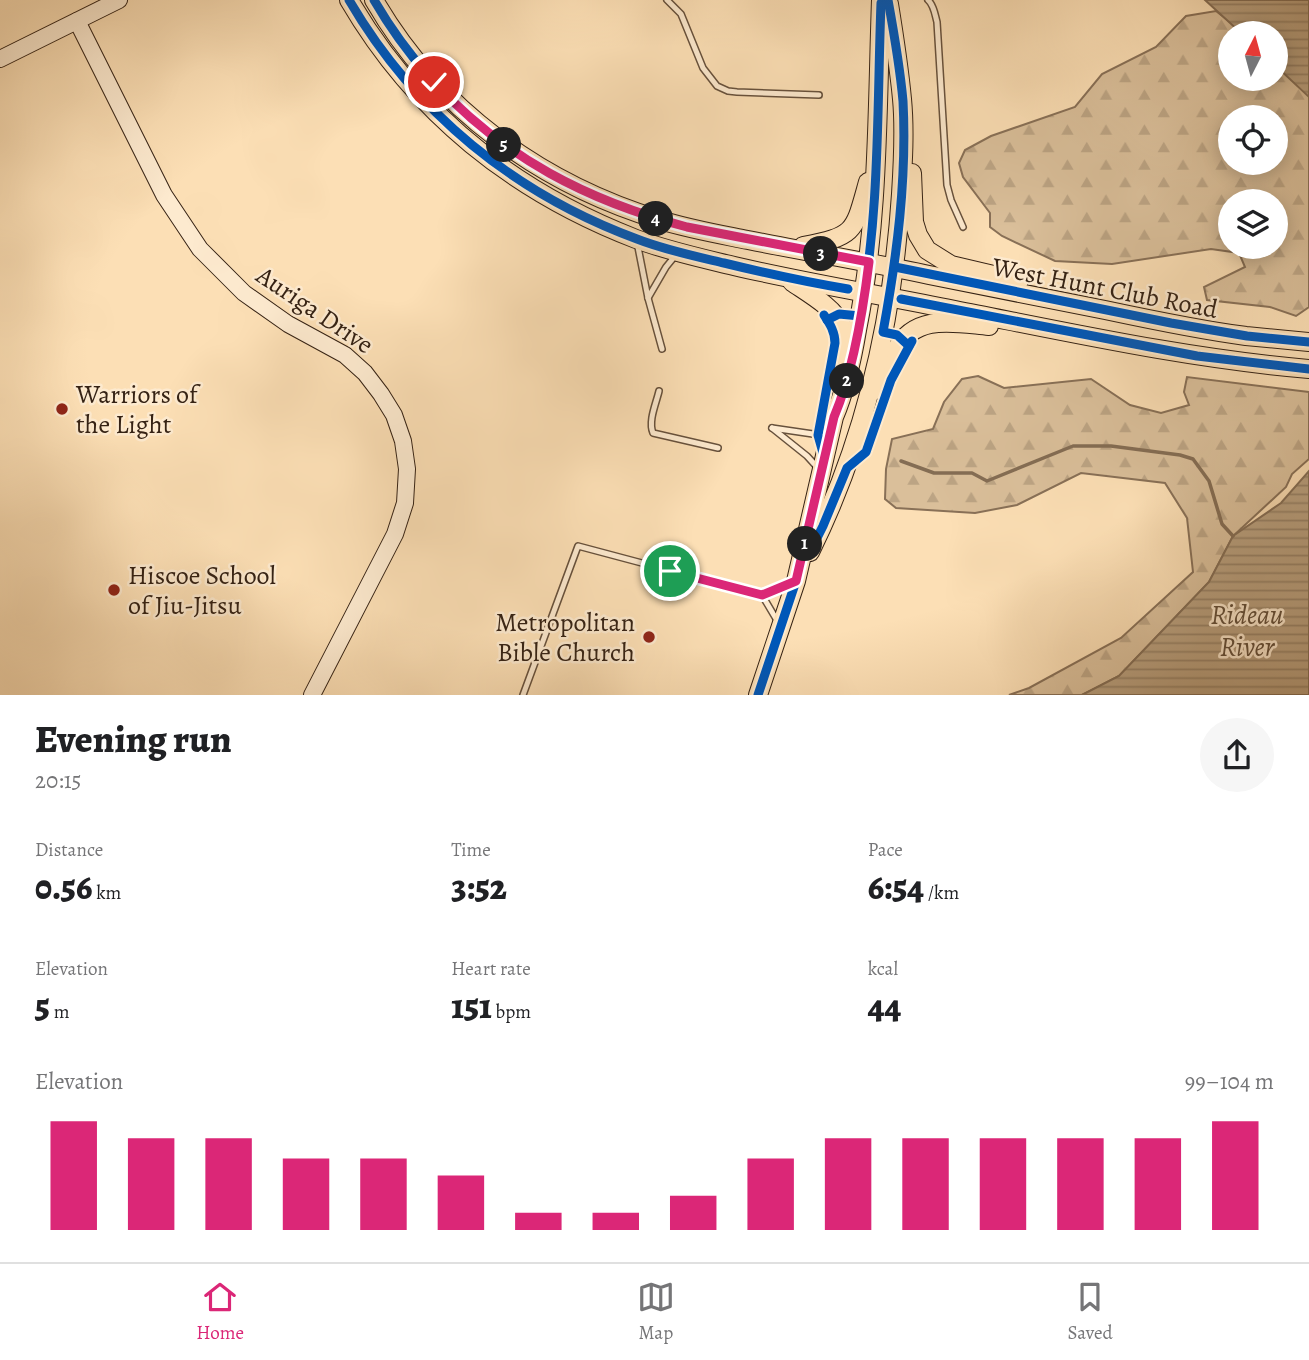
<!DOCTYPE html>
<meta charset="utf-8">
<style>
:root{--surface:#fff;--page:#f6f6f6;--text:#202124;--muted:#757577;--line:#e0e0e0;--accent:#db2777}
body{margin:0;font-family:Alegreya,serif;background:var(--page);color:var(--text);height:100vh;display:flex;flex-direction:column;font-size:26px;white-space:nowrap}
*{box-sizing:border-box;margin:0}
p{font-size:23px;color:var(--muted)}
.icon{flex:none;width:38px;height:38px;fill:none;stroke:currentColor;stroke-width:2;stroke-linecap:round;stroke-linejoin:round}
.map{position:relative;height:695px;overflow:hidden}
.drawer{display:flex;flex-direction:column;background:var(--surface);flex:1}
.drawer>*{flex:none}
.needle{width:46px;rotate:6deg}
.buttons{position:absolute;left:1218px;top:21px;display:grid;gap:14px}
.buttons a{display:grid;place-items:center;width:70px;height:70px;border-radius:50%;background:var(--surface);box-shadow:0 4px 18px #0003;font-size:35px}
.pin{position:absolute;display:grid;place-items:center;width:60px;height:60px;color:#fff;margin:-30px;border:4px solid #fff;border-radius:50%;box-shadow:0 2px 7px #0007}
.km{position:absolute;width:35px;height:35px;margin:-18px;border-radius:50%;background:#222;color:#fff;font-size:19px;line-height:35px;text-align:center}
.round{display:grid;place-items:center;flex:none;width:74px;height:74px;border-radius:37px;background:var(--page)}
.headline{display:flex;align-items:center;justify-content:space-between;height:119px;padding:0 35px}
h1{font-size:38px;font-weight:800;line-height:52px}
.metrics{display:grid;grid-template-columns:repeat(3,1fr);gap:10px;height:119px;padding:7px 35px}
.metrics div{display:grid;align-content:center}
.metrics b{font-size:35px;font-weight:800}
.metrics small{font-size:19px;font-weight:400}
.metrics p{font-size:19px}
.chart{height:196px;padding:14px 35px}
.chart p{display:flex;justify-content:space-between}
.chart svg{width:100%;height:126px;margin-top:7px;stroke:var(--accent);stroke-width:6}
.menu{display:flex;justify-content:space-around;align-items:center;height:98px;border-top:2px solid var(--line);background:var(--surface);font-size:19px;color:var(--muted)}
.menu a{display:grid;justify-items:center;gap:4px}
.menu .selected{color:var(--accent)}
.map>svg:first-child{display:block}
.forest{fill:url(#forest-firs);stroke:#887057;stroke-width:2;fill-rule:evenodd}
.water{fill:url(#water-rules);stroke:#846d54;stroke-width:2}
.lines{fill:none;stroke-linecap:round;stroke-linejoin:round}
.stream{stroke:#846d54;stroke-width:3.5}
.lane-casing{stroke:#67513c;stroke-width:8}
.secondary-casing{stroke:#352214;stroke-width:18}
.primary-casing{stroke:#352214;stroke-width:20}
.lane{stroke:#fdeacf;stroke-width:5}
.secondary{stroke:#fdeacf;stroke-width:16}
.primary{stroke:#fcdfb5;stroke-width:18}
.cycleway-casing{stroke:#fdeacf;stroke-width:13}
.cycleway{stroke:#0057b8;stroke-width:9}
.route-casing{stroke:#fff;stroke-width:14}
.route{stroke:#db2777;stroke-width:9}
.poi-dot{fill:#8f2418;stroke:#fdeacf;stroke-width:2.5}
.labels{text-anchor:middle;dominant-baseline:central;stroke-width:5;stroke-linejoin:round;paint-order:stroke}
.street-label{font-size:26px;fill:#352214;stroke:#fdeacf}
.poi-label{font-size:26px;fill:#352214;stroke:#fdeacf;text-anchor:start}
.water-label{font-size:28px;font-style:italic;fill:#634e39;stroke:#fdeacf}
</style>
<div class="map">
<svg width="1309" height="695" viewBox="0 0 1309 695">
<defs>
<pattern id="forest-firs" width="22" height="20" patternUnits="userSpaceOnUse" patternTransform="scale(1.75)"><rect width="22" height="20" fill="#dabf9a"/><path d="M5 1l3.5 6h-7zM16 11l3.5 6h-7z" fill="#bca484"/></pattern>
<pattern id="water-rules" width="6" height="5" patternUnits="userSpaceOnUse" patternTransform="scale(1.75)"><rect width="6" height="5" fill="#b89f7e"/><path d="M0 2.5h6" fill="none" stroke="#968166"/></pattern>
</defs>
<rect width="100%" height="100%" fill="#fcdfb5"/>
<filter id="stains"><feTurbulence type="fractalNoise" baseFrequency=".00286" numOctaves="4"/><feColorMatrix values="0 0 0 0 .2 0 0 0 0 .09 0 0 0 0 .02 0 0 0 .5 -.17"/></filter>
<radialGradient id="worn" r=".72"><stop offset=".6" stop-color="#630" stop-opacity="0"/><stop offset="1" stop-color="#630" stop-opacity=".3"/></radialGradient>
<g class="forest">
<path d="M1216,11L1244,33H1230V79H1276V58L1309,94V307L1296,316L1270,307L1207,300L1204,287L1245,267L1239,253L1211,249L1112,264L1055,261L1002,236L990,227V213L963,177L959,163L965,150L991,136L1075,107L1102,74L1156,47L1186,16ZM1230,117H1276V163H1230ZM1230,201H1276V247H1230Z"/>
<path d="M978,376L1004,388L1091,379L1130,405L1161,413L1189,405L1184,392L1187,377L1309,392V459L1292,474L1286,487L1233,536L1209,582L1119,676L1082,695H1009L1029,688L1121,638L1193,572L1187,518L1165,483L1081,473L1017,505L975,513L896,508L885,499L886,469L892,439L933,429L944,402L962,379Z"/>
</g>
<g class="water">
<path d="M1205,0H1309V97L1276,66V33H1241Z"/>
<path d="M1309,471V695H1082L1119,676L1209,582L1233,536L1281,503Z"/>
</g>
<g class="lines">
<path class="stream" d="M901,461L934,473H972L987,481L1073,446H1111L1180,455L1193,459L1209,481L1222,524L1233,536"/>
<g class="lane-casing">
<g id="lane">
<path d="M667,0L681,14L703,68L717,86L728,91L737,92L819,95"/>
<path d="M928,0C934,5 935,15 937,22L947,185L951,200L963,227"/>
<path d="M637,242L648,298L662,349"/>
<path d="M648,298L666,267L675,256"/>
<path d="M659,391C656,404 648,421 653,433L718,448"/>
<path d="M772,428L807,456L817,467"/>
<path d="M772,428L813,434L827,439"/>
<path d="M762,595L778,622"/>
<path d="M523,695L578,546L762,595L792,582"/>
</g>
</g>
<g class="secondary-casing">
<g id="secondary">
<path d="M77,21L164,195L200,249L244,293L288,324L345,355L365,373L381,394L394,415L403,441L407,469L405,503L395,534L312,695"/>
<path d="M0,59L119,0"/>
</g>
</g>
<g class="primary-casing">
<g id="primary">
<path d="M349,0C415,113 514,192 636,239C668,251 701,258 734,266C807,283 881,295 955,310C1072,333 1190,359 1309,369"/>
<path d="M374,0C437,109 541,184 660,220C689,229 718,234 748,240C808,252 869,262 929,275C988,287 1047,299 1105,310C1152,320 1199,330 1246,336C1267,338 1288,340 1309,342"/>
<path d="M912,173L914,222L918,235L927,250L951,265L1019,281"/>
<path d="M803,246C856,236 854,232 868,182"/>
<path d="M792,282C808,293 835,308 842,326C845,336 843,349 842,360"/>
<path d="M880,390C885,377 889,362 896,350C915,313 955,323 989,326"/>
<path d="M810,552C865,441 893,318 901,194C903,163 905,130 902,99C899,67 894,35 889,4"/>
<path d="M758,695L796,581L834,417C846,389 852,360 857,330C879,221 877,110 881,0"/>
</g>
</g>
<use href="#lane" class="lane"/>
<use href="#secondary" class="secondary"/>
<use href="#primary" class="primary"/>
<g class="cycleway-casing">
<g id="cycleway">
<path d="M349,0C415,113 515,194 637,239C665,250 694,256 724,263C765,273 806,282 848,289"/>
<path d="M374,0C437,109 541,185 661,220C729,240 800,249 869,262"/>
<path d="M888,0C894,33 900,68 903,101C907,179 897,256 883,332L897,335L909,346"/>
<path d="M895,267L1171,323L1247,336L1309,342"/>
<path d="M901,299L1197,356L1309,369"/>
<path d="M827,320L839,314L860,316C880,214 877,107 881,3"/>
<path d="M810,552L823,526L847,468L866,452L891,380L912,341"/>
<path d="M758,695L796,581L825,460L818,435L835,343C835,332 830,324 824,315"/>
</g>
</g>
<use href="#cycleway" class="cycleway"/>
</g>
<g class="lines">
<g class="route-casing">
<path id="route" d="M434,82C504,158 588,201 687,227L869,262C863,311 853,372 834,417L796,581L762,595L670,571"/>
</g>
<use href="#route" class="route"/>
</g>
<g class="poi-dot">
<circle cx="62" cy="409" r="7"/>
<circle cx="114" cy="590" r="7"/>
<circle cx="649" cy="637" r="7"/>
</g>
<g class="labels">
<g class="street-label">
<text transform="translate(1105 288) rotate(11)">West Hunt Club Road</text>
<text transform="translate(315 310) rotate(34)">Auriga Drive</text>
</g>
<g class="poi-label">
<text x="76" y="394">Warriors of<tspan x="76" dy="30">the Light</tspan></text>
<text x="128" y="575">Hiscoe School<tspan x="128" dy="30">of Jiu-Jitsu</tspan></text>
<text x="635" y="622" text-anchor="end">Metropolitan<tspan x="635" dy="30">Bible Church</tspan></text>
</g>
<g class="water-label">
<text x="1247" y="615">Rideau<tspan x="1247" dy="32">River</tspan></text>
</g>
</g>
<rect width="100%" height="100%" filter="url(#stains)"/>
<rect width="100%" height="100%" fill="url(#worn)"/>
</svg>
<div class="buttons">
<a><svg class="needle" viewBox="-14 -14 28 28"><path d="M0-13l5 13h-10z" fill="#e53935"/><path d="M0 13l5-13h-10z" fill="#757577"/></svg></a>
<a><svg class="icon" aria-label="locate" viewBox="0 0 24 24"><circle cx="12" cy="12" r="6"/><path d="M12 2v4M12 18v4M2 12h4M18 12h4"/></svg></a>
<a><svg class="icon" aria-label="layers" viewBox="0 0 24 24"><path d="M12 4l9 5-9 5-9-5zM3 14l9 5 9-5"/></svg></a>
</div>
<div class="pin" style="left:670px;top:571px;background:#1e9e55"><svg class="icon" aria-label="arrive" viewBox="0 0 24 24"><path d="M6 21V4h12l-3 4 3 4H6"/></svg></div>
<div class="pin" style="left:434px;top:82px;background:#d93025"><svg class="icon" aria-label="check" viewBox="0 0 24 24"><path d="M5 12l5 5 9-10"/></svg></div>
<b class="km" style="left:805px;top:544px">1</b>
<b class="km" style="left:847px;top:381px">2</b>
<b class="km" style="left:821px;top:254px">3</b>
<b class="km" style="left:656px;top:219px">4</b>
<b class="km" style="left:504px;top:145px">5</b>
</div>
<section class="drawer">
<div class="headline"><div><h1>Evening run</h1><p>20:15</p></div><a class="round"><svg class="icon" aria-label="share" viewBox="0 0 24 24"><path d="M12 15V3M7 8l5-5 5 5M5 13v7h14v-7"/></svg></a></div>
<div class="metrics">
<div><p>Distance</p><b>0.56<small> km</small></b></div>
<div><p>Time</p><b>3:52</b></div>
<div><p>Pace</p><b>6:54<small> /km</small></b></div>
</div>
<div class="metrics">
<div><p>Elevation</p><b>5<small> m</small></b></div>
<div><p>Heart rate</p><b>151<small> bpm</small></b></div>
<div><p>kcal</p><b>44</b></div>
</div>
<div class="chart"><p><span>Elevation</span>99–104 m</p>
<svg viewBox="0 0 160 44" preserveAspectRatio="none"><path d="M5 44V6M15 44V12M25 44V12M35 44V19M45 44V19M55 44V25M65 44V38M75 44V38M85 44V32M95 44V19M105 44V12M115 44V12M125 44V12M135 44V12M145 44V12M155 44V6"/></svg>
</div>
</section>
<nav class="menu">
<a class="selected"><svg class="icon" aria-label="home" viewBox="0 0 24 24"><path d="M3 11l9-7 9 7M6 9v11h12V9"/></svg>Home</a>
<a><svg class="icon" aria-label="map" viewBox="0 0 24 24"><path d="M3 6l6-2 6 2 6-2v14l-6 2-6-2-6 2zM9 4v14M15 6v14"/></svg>Map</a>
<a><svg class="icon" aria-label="saved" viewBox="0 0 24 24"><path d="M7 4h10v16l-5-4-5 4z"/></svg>Saved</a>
</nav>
